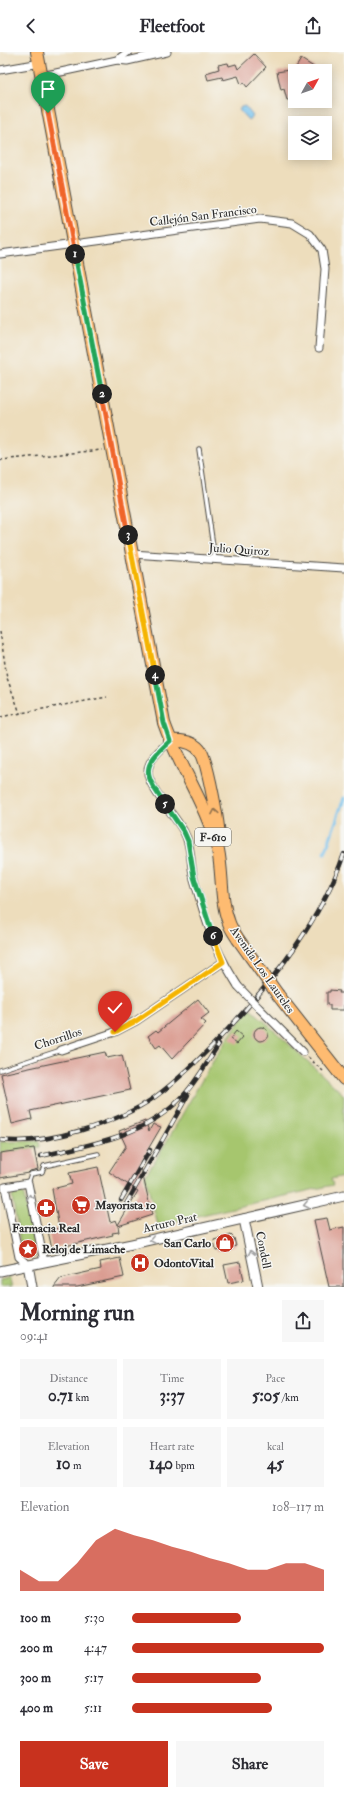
<!DOCTYPE html>
<meta charset="utf-8">
<style>
:root{--surface:#fff;--page:#f7f7f7;--text:#2b2b33;--muted:#7c7c81;--accent:#c8321e}
body{margin:0;font-family:"IM FELL Double Pica",serif;background:var(--page);color:var(--text);height:100vh;display:flex;flex-direction:column;font-size:15px;white-space:nowrap}
*{box-sizing:border-box;margin:0}
p{font-size:13px;color:var(--muted)}
.icon{flex:none;width:22px;height:22px;fill:none;stroke:currentColor;stroke-width:2;stroke-linecap:round;stroke-linejoin:round}
.map{position:relative;height:1235px;overflow:hidden}
.sheet{display:flex;flex-direction:column;background:var(--surface);flex:1}
.sheet>*{flex:none}
.needle{width:26px;rotate:50deg}
.tools{position:absolute;left:288px;top:12px;display:grid;gap:8px}
.tools a{display:grid;place-items:center;width:44px;height:44px;border-radius:0px;background:var(--surface);box-shadow:0 2px 10px #0003;font-size:20px}
.pin{position:absolute;display:grid;place-items:center;width:34px;height:34px;color:#fff;margin:-41px -17px;border-radius:50% 50% 50% 0;rotate:-45deg;box-shadow:0 0 4px #0007}
.pin .icon{rotate:45deg}
.km{position:absolute;width:20px;height:20px;margin:-10px;border-radius:50%;background:#222;color:#fff;font-size:11px;line-height:20px;text-align:center}
.round{display:grid;place-items:center;flex:none;width:42px;height:42px;border-radius:0px;background:var(--page)}
.overview{display:flex;align-items:center;justify-content:space-between;height:68px;padding:0 20px}
h1{font-size:22px;font-weight:700;line-height:30px}
.stats{display:grid;grid-template-columns:repeat(3,1fr);gap:6px;height:68px;padding:4px 20px}
.stats div{display:grid;align-content:center;border-radius:0px;background:var(--page);text-align:center}
.stats b{font-size:17px;font-weight:700}
.stats small{font-size:11px;font-weight:400}
.stats p{font-size:11px}
.chart{height:112px;padding:8px 20px}
.chart p{display:flex;justify-content:space-between}
.chart svg{width:100%;height:72px;margin-top:4px;fill:var(--accent);opacity:.7}
.action{display:flex;gap:8px;margin-top:auto;padding:8px 20px}
.action a{flex:1;height:46px;border-radius:0px;background:var(--accent);color:#fff;font-size:16px;font-weight:700;line-height:46px;text-align:center}
.action a+a{background:var(--page);color:var(--text)}
ul{padding:0 20px;list-style:none;font-size:13px}
li{display:grid;grid-template-columns:64px 48px 1fr;align-items:center;height:30px}
li i{height:10px;border-radius:5px;background:var(--accent)}
header{display:flex;justify-content:space-between;align-items:center;height:52px;padding:0 20px;background:var(--surface);font-size:18px;font-weight:700}
.map>svg:first-child{display:block}
.green{fill:#a6c66e;stroke:#68784c}
.water{fill:#74c1ee;stroke:#50768c}
.lines{fill:none;stroke-linecap:round;stroke-linejoin:round}
.stream{stroke:#74c1ee;stroke-width:3}
.building{fill:#da9b90}
.service-casing{stroke:#484641;stroke-width:5.5}
.minor-casing{stroke:#484641;stroke-width:9}
.tertiary-casing{stroke:#484641;stroke-width:11}
.primary-casing{stroke:#484641;stroke-width:14}
.path{stroke:#484641;stroke-width:1.5;stroke-dasharray:3 3;stroke-linecap:butt}
.service{stroke:#fff;stroke-width:3.5}
.minor{stroke:#fff;stroke-width:7}
.tertiary{stroke:#fff;stroke-width:9}
.primary{stroke:#febb71;stroke-width:12}
.rail-casing{stroke:#2b2b2b;stroke-width:4.5}
.rail{stroke:#f6f6f2;stroke-width:3;stroke-dasharray:9;stroke-linecap:butt}
.minor-bridge-casing{stroke:#484641;stroke-width:9;stroke-linecap:butt}
.primary-bridge-casing{stroke:#484641;stroke-width:14;stroke-linecap:butt}
.minor-bridge{stroke:#fff;stroke-width:7}
.primary-bridge{stroke:#febb71;stroke-width:12}
.oneway{stroke:#94734e}
.oneway2{stroke:#a0a0a0}
.split-1-casing{stroke:#fff;stroke-width:8}
.split-2-casing{stroke:#fff;stroke-width:8}
.split-3-casing{stroke:#fff;stroke-width:8}
.split-4-casing{stroke:#fff;stroke-width:8}
.split-5-casing{stroke:#fff;stroke-width:8}
.split-6-casing{stroke:#fff;stroke-width:8}
.split-7-casing{stroke:#fff;stroke-width:8}
.split-1{stroke:#f0652b;stroke-width:5}
.split-2{stroke:#22a559;stroke-width:5}
.split-3{stroke:#f0652b;stroke-width:5}
.split-4{stroke:#f5b400;stroke-width:5}
.split-5{stroke:#22a559;stroke-width:5}
.split-6{stroke:#22a559;stroke-width:5}
.split-7{stroke:#f5b400;stroke-width:5}
.labels{text-anchor:middle;dominant-baseline:central;stroke-width:3;stroke-linejoin:round;paint-order:stroke}
.shield{fill:#f6f6f2;stroke:#686867;stroke-width:1}
.shield-label{font-size:11px;font-weight:bold;fill:#2b2b2b}
.street-label{font-size:12px;fill:#2b2b2b;stroke:#f6f6f2}
.poi-label{font-size:12px;font-weight:bold;fill:#2b2b2b;stroke:#f6f6f2;text-anchor:start}
</style>
<header><svg class="icon" aria-label="back" viewBox="0 0 24 24"><path d="M15 5l-7 7 7 7"/></svg>Fleetfoot<svg class="icon" aria-label="share" viewBox="0 0 24 24"><path d="M12 15V3M7 8l5-5 5 5M5 13v7h14v-7"/></svg></header>
<div class="map">
<svg width="344" height="1235" viewBox="0 0 344 1235">
<rect width="100%" height="100%" fill="#f6f6f2"/>
<filter id="ink" filterUnits="userSpaceOnUse"><feTurbulence type="fractalNoise" baseFrequency=".025" numOctaves="2"/><feDisplacementMap in="SourceGraphic" scale="8" xChannelSelector="R" yChannelSelector="G"/><feConvolveMatrix kernelMatrix="1 2 1 2 8 2 1 2 1" color-interpolation-filters="sRGB"/></filter>
<filter id="wash" filterUnits="userSpaceOnUse"><feTurbulence type="fractalNoise" baseFrequency=".012" numOctaves="4" result="noise"/><feDisplacementMap in="SourceGraphic" scale="16" xChannelSelector="R" yChannelSelector="G"/><feGaussianBlur stdDeviation="0.9" result="paint"/><feColorMatrix in="noise" values="0 0 0 0 0 0 0 0 0 0 0 0 0 0 0 0 0 1.4 0 .05"/><feComposite in="paint" operator="in"/></filter>
<g filter="url(#wash)">
<rect width="100%" height="100%" fill="#edddbc"/>
<g class="green">
<path d="M250,956L344,1043V1124L331,1127L333,1133L158,1173L145,1124C182,1069 208,1008 250,956Z"/>
<path d="M39,1089L40,1095L0,1101V1090Z"/>
<path d="M21,1140L24,1144L36,1205L23,1207L12,1145L15,1141Z"/>
<path d="M9,1226L12,1235H0V1228Z"/>
</g>
<path class="water" d="M245,54L253,64L248,68L239,58L241,55Z"/>
<g class="lines">
<path class="stream" d="M325,801L344,746"/>
</g>
<g id="blocks">
<g class="building">
<path d="M254,2L266,15L247,35L244,31L241,32L238,24L223,28L222,25L208,28L206,21L219,17L218,13L228,11L229,14L236,12L238,17Z"/>
<path d="M301,7L320,19H295V47L287,48L284,37L281,38L277,20L295,17Z"/>
<path d="M330,938L340,939L339,941H344V958H330V953H327V940H330Z"/>
<path d="M198,947L209,961L201,967L206,971L172,1007L160,993L156,996L148,984L156,978L158,980Z"/>
<circle cx="261" cy="982" r="7"/>
<path d="M236,979L243,985L237,992L230,987Z"/>
<path d="M105,1000L107,1006L122,1003L130,1038L30,1059L32,1067L12,1072L1,1022Z"/>
<path d="M145,1069L149,1079L153,1072L161,1075L140,1111L152,1163L118,1174L119,1180L112,1181L113,1183L52,1197L48,1179L59,1176L52,1137L72,1132L69,1121L98,1115L110,1170L116,1168L118,1173L138,1139L109,1120L126,1094L119,1079Z"/>
<path d="M34,1096L38,1117L30,1119L28,1121L0,1126V1101Z"/>
<path d="M327,1166L330,1178L344,1175V1235H329L314,1168Z"/>
<path d="M231,1183L234,1186L236,1194L216,1199L214,1188Z"/>
<path d="M120,1206L124,1225L77,1235H54L61,1226L101,1217L100,1210Z"/>
<path d="M240,1210L244,1228L228,1231L224,1213Z"/>
</g>
</g>
</g>
<g filter="url(#ink)">
<use href="#blocks" fill-opacity="0" stroke="#484641" stroke-width="1"/>
<g class="lines">
<g class="service-casing">
<g id="service">
<path d="M199,397L215,508"/>
<path d="M0,1018L61,998"/>
<path d="M28,1131L31,1122L42,1120L44,1114L98,1102"/>
</g>
</g>
<g class="minor-casing">
<g id="minor">
<path d="M117,8L128,0"/>
<path d="M0,18L41,11"/>
<path d="M42,24L117,8L127,9L167,0"/>
<path d="M0,202L260,167L292,171L310,182L322,198L325,217L319,296"/>
<path d="M132,502L344,516"/>
<path d="M170,689C161,697 148,707 148,720C147,734 177,766 184,780C192,794 190,812 194,827C202,855 210,885 224,910C228,918 233,926 238,934"/>
<path d="M260,957L303,1000"/>
<path d="M61,998L115,980L136,969L223,910"/>
<path d="M28,1213L19,1205L5,1135L28,1131L44,1210"/>
</g>
</g>
<g class="tertiary-casing">
<g id="tertiary">
<path d="M244,1167L258,1235"/>
<path d="M28,1213L32,1235"/>
<path d="M0,1219L132,1192L344,1144"/>
</g>
</g>
<g class="primary-casing">
<g id="primary">
<path d="M37,0L164,671C179,715 207,753 218,798C223,822 220,848 229,871C231,877 235,882 238,887"/>
<path d="M170,689C181,688 194,689 201,700C208,712 219,773 219,788"/>
<path d="M278,943L344,1027"/>
</g>
</g>
<g class="path">
<path d="M0,408L102,398"/>
<path d="M0,579L7,626L20,661"/>
<path d="M0,665L107,645"/>
<path d="M308,1005L323,1019"/>
</g>
<use href="#service" class="service"/>
<use href="#minor" class="minor"/>
<use href="#tertiary" class="tertiary"/>
<use href="#primary" class="primary"/>
<g class="rail-casing">
<g id="rail">
<path d="M0,1088C45,1094 118,1071 155,1045C182,1025 205,1002 228,977C275,926 321,868 344,802"/>
<path d="M41,1104C88,1093 145,1084 180,1047C196,1031 207,1010 219,992"/>
<path d="M121,1148L150,1098"/>
<path d="M126,1152L188,1043"/>
</g>
</g>
<use href="#rail" class="rail"/>
<g class="minor-bridge-casing">
<path id="minor-bridge" d="M238,934L260,957"/>
</g>
<g class="primary-bridge-casing">
<path id="primary-bridge" d="M238,887L278,943"/>
</g>
<use href="#minor-bridge" class="minor-bridge"/>
<use href="#primary-bridge" class="primary-bridge"/>
</g>
<defs><path id="oneway-chevron" d="M-2-3.5L2.5 0L-2 3.5" fill="none" stroke-width="1.6" stroke-linecap="round" stroke-linejoin="round"/></defs>
<use class="oneway" href="#oneway-chevron" transform="translate(215 760) rotate(-101)"/>
<g class="oneway2">
<use href="#oneway-chevron" transform="translate(30 1145) rotate(-102)"/>
<use href="#oneway-chevron" transform="translate(306 1153) rotate(167)"/>
<use href="#oneway-chevron" transform="translate(152 1188) rotate(167)"/>
<use href="#oneway-chevron" transform="translate(251 1201) rotate(-102)"/>
</g>
</g>
<g class="lines" filter="url(#ink)">
<g class="split-1-casing">
<path id="split-1" d="M48,61L75,202"/>
</g>
<g class="split-2-casing">
<path id="split-2" d="M75,202L102,342"/>
</g>
<g class="split-3-casing">
<path id="split-3" d="M102,342L128,483"/>
</g>
<g class="split-4-casing">
<path id="split-4" d="M128,483L155,623"/>
</g>
<g class="split-5-casing">
<path id="split-5" d="M155,623L164,671L170,689C141,715 143,721 165,752"/>
</g>
<g class="split-6-casing">
<path id="split-6" d="M165,752L184,780L188,789L194,825L213,884"/>
</g>
<g class="split-7-casing">
<path id="split-7" d="M115,980L136,969L223,910L213,884"/>
</g>
<use href="#split-1" class="split-1"/>
<use href="#split-2" class="split-2"/>
<use href="#split-3" class="split-3"/>
<use href="#split-4" class="split-4"/>
<use href="#split-5" class="split-5"/>
<use href="#split-6" class="split-6"/>
<use href="#split-7" class="split-7"/>
</g>
<defs>
<g id="supermarket-disc" transform="scale(1)"><circle r="9.5" fill="#c8321e" stroke="#f6f6f2"/><path d="M-6-5.5h2.5l.6 2H6L4.5 2H-2.5L-4.4-4H-6ZM-1.5 3.2a1.3 1.3 0 1 0 .1 0ZM3 3.2a1.3 1.3 0 1 0 .1 0Z" fill="#fff"/></g>
<g id="pharmacy-disc" transform="scale(1)"><circle r="9.5" fill="#c8321e" stroke="#f6f6f2"/><path d="M-2-6h4v4h4v4h-4v4h-4v-4h-4v-4h4Z" fill="#fff"/></g>
<g id="shop-disc" transform="scale(1)"><circle r="9.5" fill="#c8321e" stroke="#f6f6f2"/><path d="M-5-2.5h2.3a2.7 3.5 0 0 1 5.4 0H5L5.5 6h-11ZM-1.5-2.5h3a1.5 2.3 0 0 0-3 0Z" fill="#fff"/></g>
<g id="sight-disc" transform="scale(1)"><circle r="9.5" fill="#c8321e" stroke="#f6f6f2"/><path d="M0-6L1.8-2.2L6-1.7L2.9 1.2L3.7 5.4L0 3.3L-3.7 5.4L-2.9 1.2L-6-1.7L-1.8-2.2Z" fill="#fff"/></g>
<g id="hospital-disc" transform="scale(1)"><circle r="9.5" fill="#c8321e" stroke="#f6f6f2"/><path d="M-5-5h3v3.5h4V-5h3V5h-3V1.5h-4V5h-3Z" fill="#fff"/></g>
</defs>
<g fill-rule="evenodd">
<use href="#supermarket-disc" x="81" y="1153"/>
<use href="#pharmacy-disc" x="46" y="1156"/>
<use href="#shop-disc" x="225" y="1191"/>
<use href="#sight-disc" x="28" y="1197"/>
<use href="#hospital-disc" x="140" y="1211"/>
</g>
<g class="labels">
<rect class="shield" x="195" y="776" width="36" height="18" rx="3"/>
<g class="shield-label">
<text x="213" y="785">F-610</text>
</g>
<g class="street-label">
<text transform="translate(203 164) rotate(-7)">Callejón San Francisco</text>
<text transform="translate(239 498) rotate(4)">Julio Quiroz</text>
<text transform="translate(262 918) rotate(55)">Avenida Los Laureles</text>
<text transform="translate(58 987) rotate(-18)">Chorrillos</text>
<text transform="translate(170 1171) rotate(-13)">Arturo Prat</text>
<text transform="translate(263 1198) rotate(78)">Condell</text>
</g>
<g class="poi-label">
<text x="95" y="1153">Mayorista 10</text>
<text x="46" y="1176" text-anchor="middle">Farmacia Real</text>
<text x="211" y="1191" text-anchor="end">San Carlo</text>
<text x="42" y="1197">Reloj de Limache</text>
<text x="154" y="1211">OdontoVital</text>
</g>
</g>
</svg>
<div class="tools">
<a><svg class="needle" viewBox="-14 -14 28 28"><path d="M0-13l5 13h-10z" fill="#e53935"/><path d="M0 13l5-13h-10z" fill="#7c7c81"/></svg></a>
<a><svg class="icon" aria-label="layers" viewBox="0 0 24 24"><path d="M12 4l9 5-9 5-9-5zM3 14l9 5 9-5"/></svg></a>
</div>
<div class="pin" style="left:48px;top:61px;background:#1e9e55"><svg class="icon" aria-label="arrive" viewBox="0 0 24 24"><path d="M6 21V4h12l-3 4 3 4H6"/></svg></div>
<div class="pin" style="left:115px;top:980px;background:#d93025"><svg class="icon" aria-label="check" viewBox="0 0 24 24"><path d="M5 12l5 5 9-10"/></svg></div>
<b class="km" style="left:75px;top:202px">1</b>
<b class="km" style="left:102px;top:342px">2</b>
<b class="km" style="left:128px;top:483px">3</b>
<b class="km" style="left:155px;top:623px">4</b>
<b class="km" style="left:165px;top:752px">5</b>
<b class="km" style="left:213px;top:884px">6</b>
</div>
<section class="sheet">
<div class="overview"><div><h1>Morning run</h1><p>09:41</p></div><a class="round"><svg class="icon" aria-label="share" viewBox="0 0 24 24"><path d="M12 15V3M7 8l5-5 5 5M5 13v7h14v-7"/></svg></a></div>
<div class="stats">
<div><p>Distance</p><b>0.71<small> km</small></b></div>
<div><p>Time</p><b>3:37</b></div>
<div><p>Pace</p><b>5:05<small> /km</small></b></div>
</div>
<div class="stats">
<div><p>Elevation</p><b>10<small> m</small></b></div>
<div><p>Heart rate</p><b>140<small> bpm</small></b></div>
<div><p>kcal</p><b>45</b></div>
</div>
<div class="chart"><p><span>Elevation</span>108–117 m</p>
<svg viewBox="0 0 160 44" preserveAspectRatio="none"><path d="M0 44V31L10 38L20 38L30 27L40 13L50 6L60 10L70 13L80 17L90 20L100 24L110 27L120 31L130 31L140 27L150 27L160 31V44z"/></svg>
</div>
<ul>
<li><b>100 m</b>5:30<i style="width:57%"></i></li>
<li><b>200 m</b>4:47<i style="width:100%"></i></li>
<li><b>300 m</b>5:17<i style="width:67%"></i></li>
<li><b>400 m</b>5:11<i style="width:73%"></i></li>
</ul>
<div class="action"><a>Save</a><a>Share</a></div>
</section>
